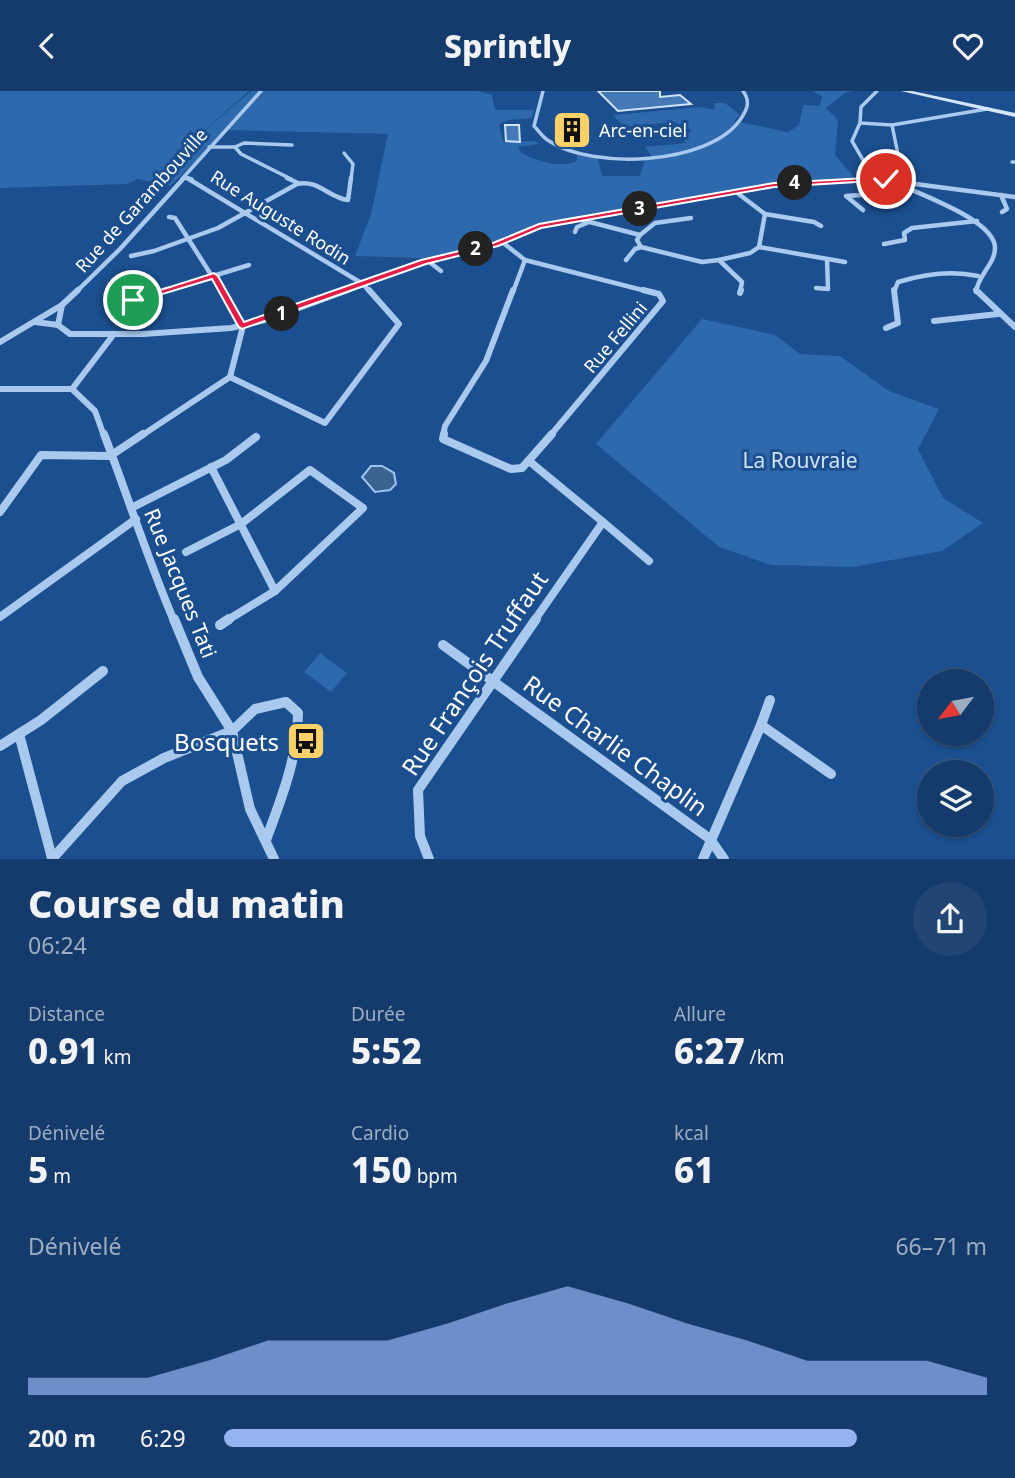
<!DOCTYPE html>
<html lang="fr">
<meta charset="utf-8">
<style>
:root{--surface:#143b6b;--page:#214673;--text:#f1f3f6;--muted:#9dadc1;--line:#33557e;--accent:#95b2f1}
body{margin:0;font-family:"Noto Sans",sans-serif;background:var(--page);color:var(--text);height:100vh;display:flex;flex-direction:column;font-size:26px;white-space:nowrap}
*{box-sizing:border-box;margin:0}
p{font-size:23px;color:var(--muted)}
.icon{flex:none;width:38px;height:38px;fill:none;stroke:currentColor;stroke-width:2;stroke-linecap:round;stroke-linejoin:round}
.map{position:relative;height:768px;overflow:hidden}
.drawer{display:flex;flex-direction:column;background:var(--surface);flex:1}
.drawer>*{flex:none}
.needle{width:46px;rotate:238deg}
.controls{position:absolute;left:917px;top:578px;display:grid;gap:14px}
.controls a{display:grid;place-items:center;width:77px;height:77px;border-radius:50%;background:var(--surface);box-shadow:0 2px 5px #0004,0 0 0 2px var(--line);font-size:35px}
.pin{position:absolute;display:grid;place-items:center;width:60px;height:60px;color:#fff;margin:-30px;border:4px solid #fff;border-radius:50%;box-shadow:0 2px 7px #0007}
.km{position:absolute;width:35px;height:35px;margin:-18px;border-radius:50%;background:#222;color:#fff;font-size:19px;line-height:35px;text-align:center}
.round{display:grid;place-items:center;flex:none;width:74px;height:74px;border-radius:37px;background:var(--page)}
.summary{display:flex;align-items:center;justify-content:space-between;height:119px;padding:0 28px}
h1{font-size:38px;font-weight:800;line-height:52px}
.stats{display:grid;grid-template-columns:repeat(3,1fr);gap:10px;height:119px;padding:7px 28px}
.stats div{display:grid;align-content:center}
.stats b{font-size:35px;font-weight:800}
.stats small{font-size:19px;font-weight:400}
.stats p{font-size:19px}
.chart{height:196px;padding:14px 28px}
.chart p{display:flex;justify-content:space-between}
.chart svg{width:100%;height:126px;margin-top:7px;fill:var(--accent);opacity:.7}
ul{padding:0 28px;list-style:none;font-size:23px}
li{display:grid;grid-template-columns:112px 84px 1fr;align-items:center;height:52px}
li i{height:18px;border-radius:9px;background:var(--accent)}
header{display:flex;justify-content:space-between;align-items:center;height:91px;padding:0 28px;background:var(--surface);font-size:32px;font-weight:800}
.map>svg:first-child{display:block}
.green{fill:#2e69ad}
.water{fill:#3c6290;stroke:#9cc4f0;stroke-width:2}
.building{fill:#4478b7;stroke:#cfe3fa;stroke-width:2}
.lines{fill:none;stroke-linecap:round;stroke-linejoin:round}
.street-far4{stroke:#a9c9ee;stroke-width:3.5}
.street-far3{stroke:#a9c9ee;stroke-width:4.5}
.street-far2{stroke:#a9c9ee;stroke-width:6}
.street-far1{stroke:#a9c9ee;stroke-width:8}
.street{stroke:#a9c9ee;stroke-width:10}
.secondary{fill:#d6e6fa;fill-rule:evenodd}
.route{fill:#e11d48;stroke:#fff;stroke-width:2}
.labels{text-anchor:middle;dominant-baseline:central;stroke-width:6;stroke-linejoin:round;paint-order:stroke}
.far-poi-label{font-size:18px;fill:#fff;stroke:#1b4f8f;text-anchor:start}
.far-street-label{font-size:18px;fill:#fff;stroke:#1b4f8f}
.park-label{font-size:21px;fill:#cfe3fa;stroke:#1b4f8f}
.street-label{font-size:21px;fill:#fff;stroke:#1b4f8f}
.near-street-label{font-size:24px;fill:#fff;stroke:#1b4f8f}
.near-poi-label{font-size:24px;fill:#fff;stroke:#1b4f8f;text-anchor:end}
</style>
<header><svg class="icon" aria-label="back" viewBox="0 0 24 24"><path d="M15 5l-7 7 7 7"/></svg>Sprintly<svg class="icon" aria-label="heart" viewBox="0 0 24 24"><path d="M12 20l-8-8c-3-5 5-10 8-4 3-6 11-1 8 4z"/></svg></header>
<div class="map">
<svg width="1015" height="768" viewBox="0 0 1015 768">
<rect width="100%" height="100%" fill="#1b4f8f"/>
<g class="green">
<path d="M0,0H249L189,53L251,0H479L492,4L495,19H534L532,27L509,29L499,33L503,51L535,50L539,53L518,56L521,62C538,70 559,78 577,70V64L598,67L602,85H640L645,68L652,66L645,56L686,52L682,44L693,40L674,31L624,36L613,24L701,16L715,19L714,12H725L740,24L734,30L788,41L799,34L803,14L820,15L822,5L812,0H852L845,2L826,17L838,29L835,64L855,87L771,94L534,134L494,152L423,167L355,165L371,123L388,43L229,39L170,95L138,88L127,93L0,97Z"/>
<path d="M702,228L775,244L800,263L840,265L889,300L939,318L918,358L943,407L983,432L942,460L853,476L771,474L719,456L596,353Z"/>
<path d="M320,562L347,582L331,601L304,581Z"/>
</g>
<path class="water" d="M371,375H382L394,382L396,393L390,399L375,401L362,386Z"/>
<g class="building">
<path d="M598,0H660V6L680,4L691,13L618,20Z"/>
<path d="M505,34H519L520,51L506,50Z"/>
</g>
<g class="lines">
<g class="street-far4">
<path d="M543,0L534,35C539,40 543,47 549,50C593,79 708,74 740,29C747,19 751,11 743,0"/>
<path d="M877,0L861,16L860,32L852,50L863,69L888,88"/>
<path d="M860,32L892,34L987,18"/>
<path d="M892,34L903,88"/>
<path d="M209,56H235"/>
<path d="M344,62L353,73L351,88"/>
<path d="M1012,71H1015"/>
<path d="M184,86L192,88"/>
<path d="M182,88L261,0"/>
<path d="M291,88L241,63L235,56L244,52L292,54"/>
<path d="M872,88H879"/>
</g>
<g class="street-far3">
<path d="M187,87L363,193L370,201"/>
<path d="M287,87L298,92"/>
<path d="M885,87C909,100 995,127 995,157C995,173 978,184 976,201"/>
<path d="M903,87L904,91"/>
<path d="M736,101L765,123L814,131L821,135"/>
<path d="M1001,104L1007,118L1002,121"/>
<path d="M863,119L846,105L907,101"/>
<path d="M169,126L175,127L222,201"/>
<path d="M582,129L640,144L637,149L641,156L702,171L719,169"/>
<path d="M575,141L577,136L589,131"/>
<path d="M640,144L655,132L691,127"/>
<path d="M502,151L525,169"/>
<path d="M884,153L905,149L904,142L912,137L977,130"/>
<path d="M759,156L845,171"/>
<path d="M131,165L154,160L218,137L297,93C318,88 329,107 348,109L351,87"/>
<path d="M525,169L650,201"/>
<path d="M626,169L635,158L641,156"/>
<path d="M428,170L441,180"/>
<path d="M816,197L828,198L827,168"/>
<path d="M76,201L120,158L184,87"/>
<path d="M161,201L249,174"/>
<path d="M344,201L424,171L496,153L539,135L774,94L877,88L1015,106"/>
<path d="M513,201L525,169"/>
<path d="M740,201L742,191L719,169L750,162L759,156L765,123"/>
<path d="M894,201L898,191C924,183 951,179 978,185"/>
</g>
<g class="street-far2">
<path d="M976,199L1015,236"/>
<path d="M740,202L741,199"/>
<path d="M120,210L167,199"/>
<path d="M934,230L998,223"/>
<path d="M35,231L58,234L70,243H143L231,237L269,228L348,199"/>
<path d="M58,234L62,214"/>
<path d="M886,237L898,232L894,199"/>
<path d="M0,251L62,214L78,199"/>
<path d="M230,286L325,332L399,233L369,199"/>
<path d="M0,298H72"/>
<path d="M72,298L95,320L104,345"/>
<path d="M72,298L114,243"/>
<path d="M141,345L230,286L242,239L241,231L221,199"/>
<path d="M443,345L445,335L486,270L513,199"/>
<path d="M550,345L663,210L659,203L643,199"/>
</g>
<g class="street-far1">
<path d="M104,343C128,406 148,469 174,530"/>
<path d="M444,343L443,348L511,378L522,377L552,343"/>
<path d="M529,370L603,431L534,530"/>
<path d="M211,376L275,500"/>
<path d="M131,417L226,369L256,346"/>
<path d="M0,421L41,364L110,365L143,343"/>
<path d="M603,431L649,470"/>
<path d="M186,461L241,433L310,379L363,417L275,500L226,530"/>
<path d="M0,526L136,428"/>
</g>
<g class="street">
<path d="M174,528L198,586L232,640L250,718L274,768"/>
<path d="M220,534L229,528"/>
<path d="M443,554L710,748L724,768"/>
<path d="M761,634L770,609"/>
<path d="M19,643L52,767"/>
<path d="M0,655L41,629L103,580"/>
<path d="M52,768L122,690L164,667L232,640L255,618L286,611L298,622C298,667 281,708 266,749"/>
<path d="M429,768L420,745L418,699L536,528"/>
<path d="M703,768L761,634L831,683"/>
</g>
<path class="secondary" d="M901,0H912L1015,22V26Z"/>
</g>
<path class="route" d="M886,86L888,89L774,96L541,137L498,155L426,173L242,238L238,235L212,188L136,211L129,209L214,182L218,185L244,231L421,169L493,152L539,133L774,92Z"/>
<defs>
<g id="building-square" transform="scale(2.0125)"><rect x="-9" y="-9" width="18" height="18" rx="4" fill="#ffd166" stroke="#1b4f8f"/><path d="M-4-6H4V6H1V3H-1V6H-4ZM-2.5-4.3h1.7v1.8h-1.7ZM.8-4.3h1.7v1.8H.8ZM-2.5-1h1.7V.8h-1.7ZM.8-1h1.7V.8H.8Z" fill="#111"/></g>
<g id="bus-square" transform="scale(2.0125)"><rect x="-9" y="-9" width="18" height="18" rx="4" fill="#ffd166" stroke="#1b4f8f"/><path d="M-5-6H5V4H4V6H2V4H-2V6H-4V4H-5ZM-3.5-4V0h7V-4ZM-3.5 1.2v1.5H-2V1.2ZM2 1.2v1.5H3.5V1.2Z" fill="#111"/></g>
</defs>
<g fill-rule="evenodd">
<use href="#building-square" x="572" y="39"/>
<use href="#bus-square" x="306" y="650"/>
</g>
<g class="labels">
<g class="far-poi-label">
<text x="599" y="39">Arc-en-ciel</text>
</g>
<g class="far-street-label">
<text transform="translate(141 109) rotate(-48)">Rue de Garambouville</text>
<text transform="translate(281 126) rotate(32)">Rue Auguste Rodin</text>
<text transform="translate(615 246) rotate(-50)">Rue Fellini</text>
</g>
<g class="park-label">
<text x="800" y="369">La Rouvraie</text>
</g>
<g class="street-label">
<text transform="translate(181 492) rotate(68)">Rue Jacques Tati</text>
</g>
<g class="near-street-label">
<text transform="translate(474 582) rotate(-56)">Rue François Truffaut</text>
<text transform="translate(616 654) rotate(36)">Rue Charlie Chaplin</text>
</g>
<g class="near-poi-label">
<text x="279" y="650">Bosquets</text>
</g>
</g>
</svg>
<div class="controls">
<a><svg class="needle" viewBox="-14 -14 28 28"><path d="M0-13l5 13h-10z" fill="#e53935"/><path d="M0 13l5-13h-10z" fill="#9dadc1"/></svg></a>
<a><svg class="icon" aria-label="layers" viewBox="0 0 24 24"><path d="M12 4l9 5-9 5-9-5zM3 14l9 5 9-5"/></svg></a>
</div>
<div class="pin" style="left:133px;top:209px;background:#1e9e55"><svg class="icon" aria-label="arrive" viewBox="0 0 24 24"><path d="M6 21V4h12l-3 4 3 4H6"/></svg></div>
<div class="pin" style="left:886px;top:88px;background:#d93025"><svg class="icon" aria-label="check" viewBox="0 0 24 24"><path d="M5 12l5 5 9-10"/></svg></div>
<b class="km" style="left:282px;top:223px">1</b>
<b class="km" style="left:476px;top:158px">2</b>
<b class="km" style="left:640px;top:118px">3</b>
<b class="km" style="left:795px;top:92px">4</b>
</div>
<section class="drawer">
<div class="summary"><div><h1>Course du matin</h1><p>06:24</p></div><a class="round"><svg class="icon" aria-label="share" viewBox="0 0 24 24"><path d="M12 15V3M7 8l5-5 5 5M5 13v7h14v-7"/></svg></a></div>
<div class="stats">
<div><p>Distance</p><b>0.91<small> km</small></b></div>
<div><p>Durée</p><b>5:52</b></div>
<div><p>Allure</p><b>6:27<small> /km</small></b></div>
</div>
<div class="stats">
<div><p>Dénivelé</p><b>5<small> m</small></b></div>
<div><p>Cardio</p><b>150<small> bpm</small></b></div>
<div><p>kcal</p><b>61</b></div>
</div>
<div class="chart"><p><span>Dénivelé</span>66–71 m</p>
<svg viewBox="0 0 160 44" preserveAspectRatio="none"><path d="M0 44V38L10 38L20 38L30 32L40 25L50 25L60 25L70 19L80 12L90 6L100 12L110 19L120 25L130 32L140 32L150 32L160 38V44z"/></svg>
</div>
<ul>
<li><b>200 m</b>6:29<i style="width:83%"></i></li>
</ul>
</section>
